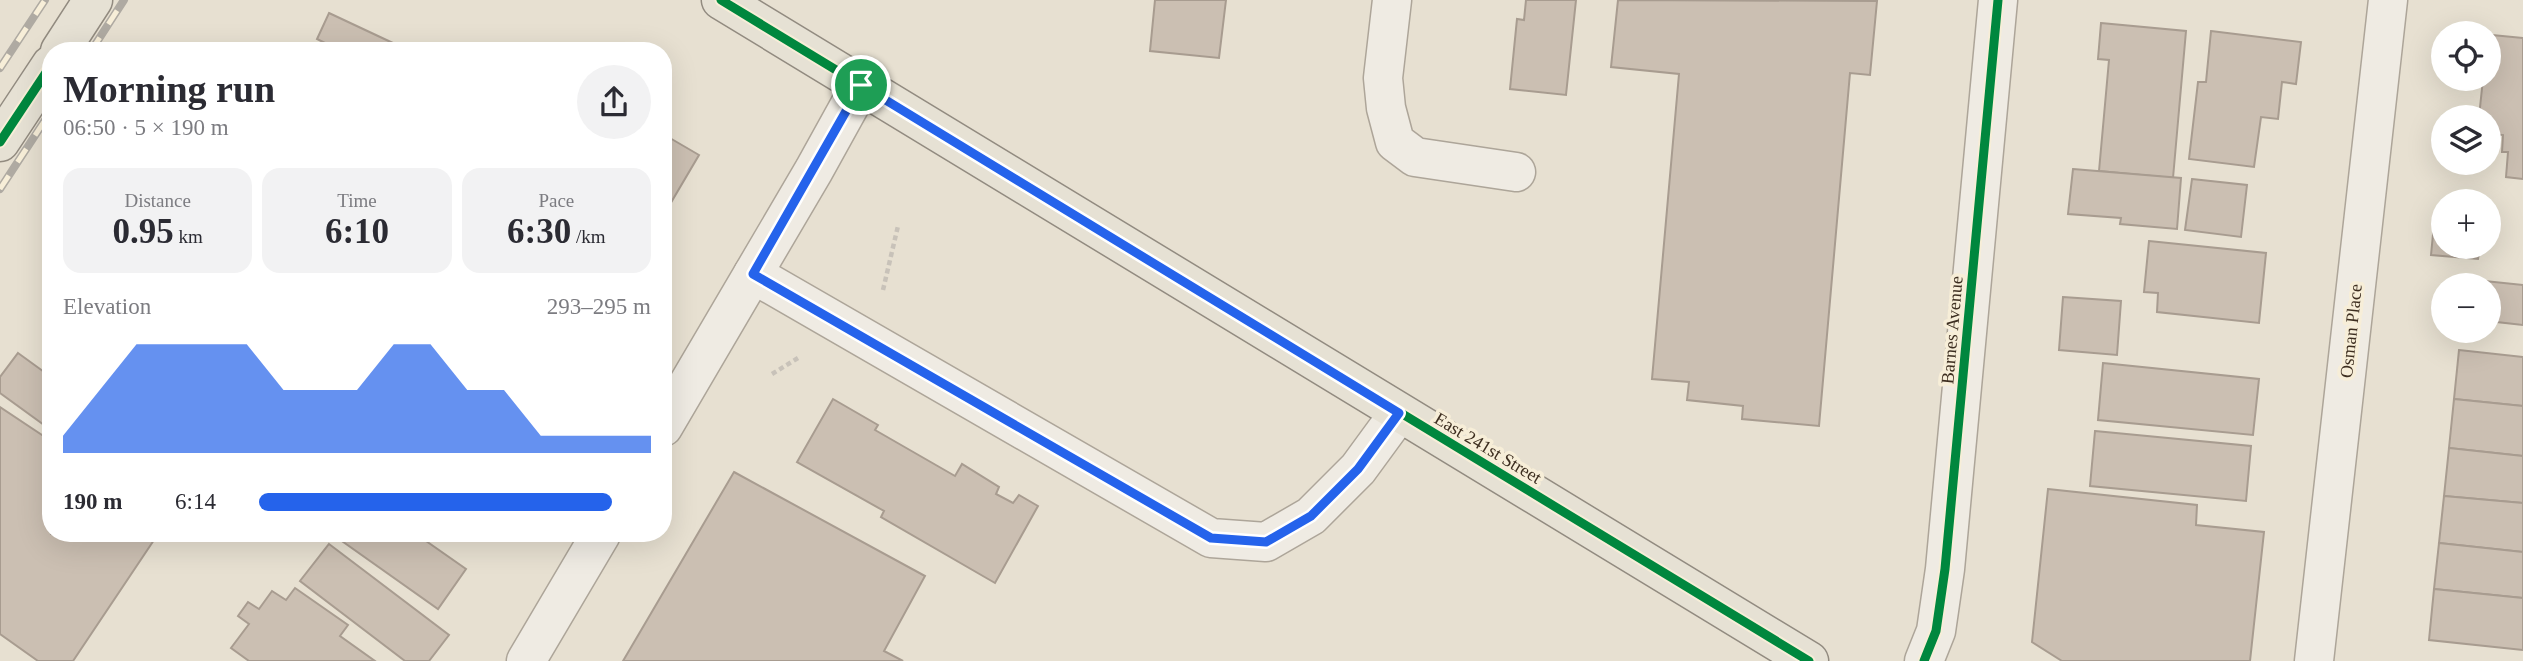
<!DOCTYPE html>
<meta charset="utf-8">
<style>
:root{--surface:#fff;--page:#f2f2f3;--text:#2b2b33;--muted:#7c7c81;--accent:#2563eb}
body{margin:0;font-family:"Times New Roman",serif;background:var(--page);color:var(--text);height:100vh;display:flex;flex-direction:column;font-size:26px;white-space:nowrap}
*{box-sizing:border-box;margin:0}
p{font-size:23px;color:var(--muted)}
.icon{flex:none;width:38px;height:38px;fill:none;stroke:currentColor;stroke-width:2;stroke-linecap:round;stroke-linejoin:round}
.map{position:relative;flex:1;overflow:hidden}
.sheet{position:absolute;left:42px;top:42px;width:630px;height:500px;display:flex;flex-direction:column;background:var(--surface);border-radius:28px;box-shadow:0 7px 28px #0002}
.sheet>*{flex:none}
.buttons{position:absolute;left:2431px;top:21px;display:grid;gap:14px}
.buttons a{display:grid;place-items:center;width:70px;height:70px;border-radius:50%;background:var(--surface);box-shadow:0 7px 28px #0002;font-size:35px}
.pin{position:absolute;display:grid;place-items:center;width:60px;height:60px;color:#fff;margin:-30px;border:4px solid #fff;border-radius:50%;box-shadow:0 2px 7px #0007}
.round{display:grid;place-items:center;flex:none;width:74px;height:74px;border-radius:37px;background:var(--page)}
.summary{display:flex;align-items:center;justify-content:space-between;height:119px;padding:0 21px}
h1{font-size:38px;font-weight:800;line-height:52px}
.figures{display:grid;grid-template-columns:repeat(3,1fr);gap:10px;height:119px;padding:7px 21px}
.figures div{display:grid;align-content:center;border-radius:18px;background:var(--page);text-align:center}
.figures b{font-size:35px;font-weight:800}
.figures small{font-size:19px;font-weight:400}
.figures p{font-size:19px}
.chart{height:196px;padding:14px 21px}
.chart p{display:flex;justify-content:space-between}
.chart svg{width:100%;height:126px;margin-top:7px;fill:var(--accent);opacity:.7}
ul{padding:0 21px;list-style:none;font-size:23px}
li{display:grid;grid-template-columns:112px 84px 1fr;align-items:center;height:52px}
li i{height:18px;border-radius:9px;background:var(--accent)}
.map>svg:first-child{display:block}
.building{fill:#cbbfb2;stroke:#a89c90;stroke-width:2}
.lines{fill:none;stroke-linecap:round;stroke-linejoin:round}
.minor-casing{stroke:#ada599;stroke-width:41}
.major-casing{stroke:#928b80;stroke-width:41}
.path{stroke:#c8c2b9;stroke-width:4.5;stroke-dasharray:5 3.5;stroke-linecap:butt}
.minor{stroke:#efebe3;stroke-width:38}
.major{stroke:#e6e1d4;stroke-width:38}
.rail-casing{stroke:#afaaa2;stroke-width:8}
.rail{stroke:#f7eed8;stroke-width:5;stroke-dasharray:16;stroke-linecap:butt}
.cycleway-casing{stroke:#f7eed8;stroke-width:13}
.cycleway{stroke:#00873e;stroke-width:9}
.route-casing{stroke:#fff;stroke-width:14}
.route{stroke:#2563eb;stroke-width:9}
.labels{text-anchor:middle;dominant-baseline:central;stroke-width:7;stroke-linejoin:round;paint-order:stroke}
.street-label{font-size:18px;fill:#3d2e20;stroke:#f7eed8}
</style>
<div class="map">
<svg width="2523" height="661" viewBox="0 0 2523 661">
<rect width="100%" height="100%" fill="#e7e0d1"/>
<g class="building">
<path d="M1155,0H1226L1219,58L1150,51Z"/>
<path d="M1526,0H1576L1566,95L1510,89L1517,19L1524,20Z"/>
<path d="M1618,0L1877,1L1870,75L1850,73L1819,426L1742,419L1743,406L1687,400L1689,382L1652,379L1679,74L1611,67Z"/>
<path d="M329,13L410,51H336L337,49L317,39Z"/>
<path d="M2101,23L2186,31L2173,178L2099,171L2109,60L2098,59Z"/>
<path d="M2211,31L2301,42L2296,84L2282,82L2278,119L2261,117L2254,167L2189,159L2198,82H2206Z"/>
<path d="M2492,35L2523,38V179L2506,177L2508,152H2502L2503,135L2488,133V117H2479L2483,79H2488V53H2491Z"/>
<path d="M663,134L699,155L666,211L663,209Z"/>
<path d="M2073,169L2181,178L2177,229L2120,224L2121,218L2068,214Z"/>
<path d="M2192,179L2247,185L2241,237L2185,230Z"/>
<path d="M2434,224H2443V247H2480L2478,259L2431,255Z"/>
<path d="M2149,241L2266,253L2259,323L2157,312L2158,293L2144,292Z"/>
<path d="M2456,278L2523,285V325L2488,321V285H2456Z"/>
<path d="M2063,297L2121,301L2117,355L2059,350Z"/>
<path d="M2459,350L2523,357V406L2454,399Z"/>
<path d="M18,353L51,377V430L0,393V377Z"/>
<path d="M2103,363L2259,379L2253,435L2098,420Z"/>
<path d="M833,399L878,425L875,430L955,476L962,464L999,487L996,494L1013,503L1019,495L1038,506L995,583L881,517L884,511L797,462Z"/>
<path d="M2454,399L2523,406V456L2449,448Z"/>
<path d="M0,407L51,441V534H158L73,661H38L0,634Z"/>
<path d="M2095,431L2251,446L2246,501L2090,486Z"/>
<path d="M2449,448L2523,456V503L2444,496Z"/>
<path d="M734,472L925,576L884,651L903,661H623Z"/>
<path d="M2048,489L2197,505L2196,525L2264,532L2250,661H2062L2032,642Z"/>
<path d="M2444,496L2523,503V552L2439,543Z"/>
<path d="M332,534H416L466,569L438,609Z"/>
<path d="M2439,543L2523,552V598L2434,589Z"/>
<path d="M329,544L449,635L429,661H405L300,581Z"/>
<path d="M295,588L348,625L340,636L375,661H249L231,648L249,624L238,616L248,602L259,609L272,591L286,600Z"/>
<path d="M2434,589L2523,598V650L2429,640Z"/>
</g>
<g class="lines">
<g class="minor-casing">
<g id="minor">
<path d="M1392,0L1383,78L1386,108L1395,142L1415,157L1516,172"/>
<path d="M753,274L1211,538L1266,542L1311,516L1358,469L1399,413"/>
<path d="M663,427L814,170L861,85"/>
<path d="M526,661L601,534"/>
<path d="M1924,661L1936,631L1945,569L1998,0"/>
<path d="M2314,661L2388,0"/>
</g>
</g>
<g class="major-casing">
<g id="major">
<path d="M721,0L1809,661"/>
<path d="M60,51L93,0"/>
<path d="M0,142L51,65"/>
</g>
</g>
<g class="path">
<path d="M883,290L898,226"/>
<path d="M772,374L798,358"/>
</g>
<use href="#minor" class="minor"/>
<use href="#major" class="major"/>
<g class="rail-casing">
<g id="rail">
<path d="M91,51L124,0"/>
<path d="M0,68L45,0"/>
<path d="M0,189L51,111"/>
</g>
</g>
<use href="#rail" class="rail"/>
<g class="cycleway-casing">
<g id="cycleway">
<path d="M721,0L1809,661"/>
<path d="M0,142L51,65"/>
<path d="M1924,661L1936,631L1945,569L1998,0"/>
</g>
</g>
<use href="#cycleway" class="cycleway"/>
</g>
<g class="lines">
<g class="route-casing">
<path id="route" d="M861,85L1399,413L1358,469L1311,516L1266,542L1211,538L753,274Z"/>
</g>
<use href="#route" class="route"/>
</g>
<g class="labels">
<g class="street-label">
<text transform="translate(1952 330) rotate(-85)">Barnes Avenue</text>
<text transform="translate(2351 331) rotate(-84)">Osman Place</text>
<text transform="translate(1488 448) rotate(31)">East 241st Street</text>
</g>
</g>
</svg>
<div class="buttons">
<a><svg class="icon" aria-label="locate" viewBox="0 0 24 24"><circle cx="12" cy="12" r="6"/><path d="M12 2v4M12 18v4M2 12h4M18 12h4"/></svg></a>
<a><svg class="icon" aria-label="layers" viewBox="0 0 24 24"><path d="M12 4l9 5-9 5-9-5zM3 14l9 5 9-5"/></svg></a>
<a>+</a>
<a>−</a>
</div>
<div class="pin" style="left:861px;top:85px;background:#1e9e55"><svg class="icon" aria-label="arrive" viewBox="0 0 24 24"><path d="M6 21V4h12l-3 4 3 4H6"/></svg></div>
<section class="sheet">
<div class="summary"><div><h1>Morning run</h1><p>06:50 · 5 × 190 m</p></div><a class="round"><svg class="icon" aria-label="share" viewBox="0 0 24 24"><path d="M12 15V3M7 8l5-5 5 5M5 13v7h14v-7"/></svg></a></div>
<div class="figures">
<div><p>Distance</p><b>0.95<small> km</small></b></div>
<div><p>Time</p><b>6:10</b></div>
<div><p>Pace</p><b>6:30<small> /km</small></b></div>
</div>
<div class="chart"><p><span>Elevation</span>293–295 m</p>
<svg viewBox="0 0 160 44" preserveAspectRatio="none"><path d="M0 44V38L10 22L20 6L30 6L40 6L50 6L60 22L70 22L80 22L90 6L100 6L110 22L120 22L130 38L140 38L150 38L160 38V44z"/></svg>
</div>
<ul>
<li><b>190 m</b>6:14<i style="width:90%"></i></li>
</ul>
</section>
</div>
